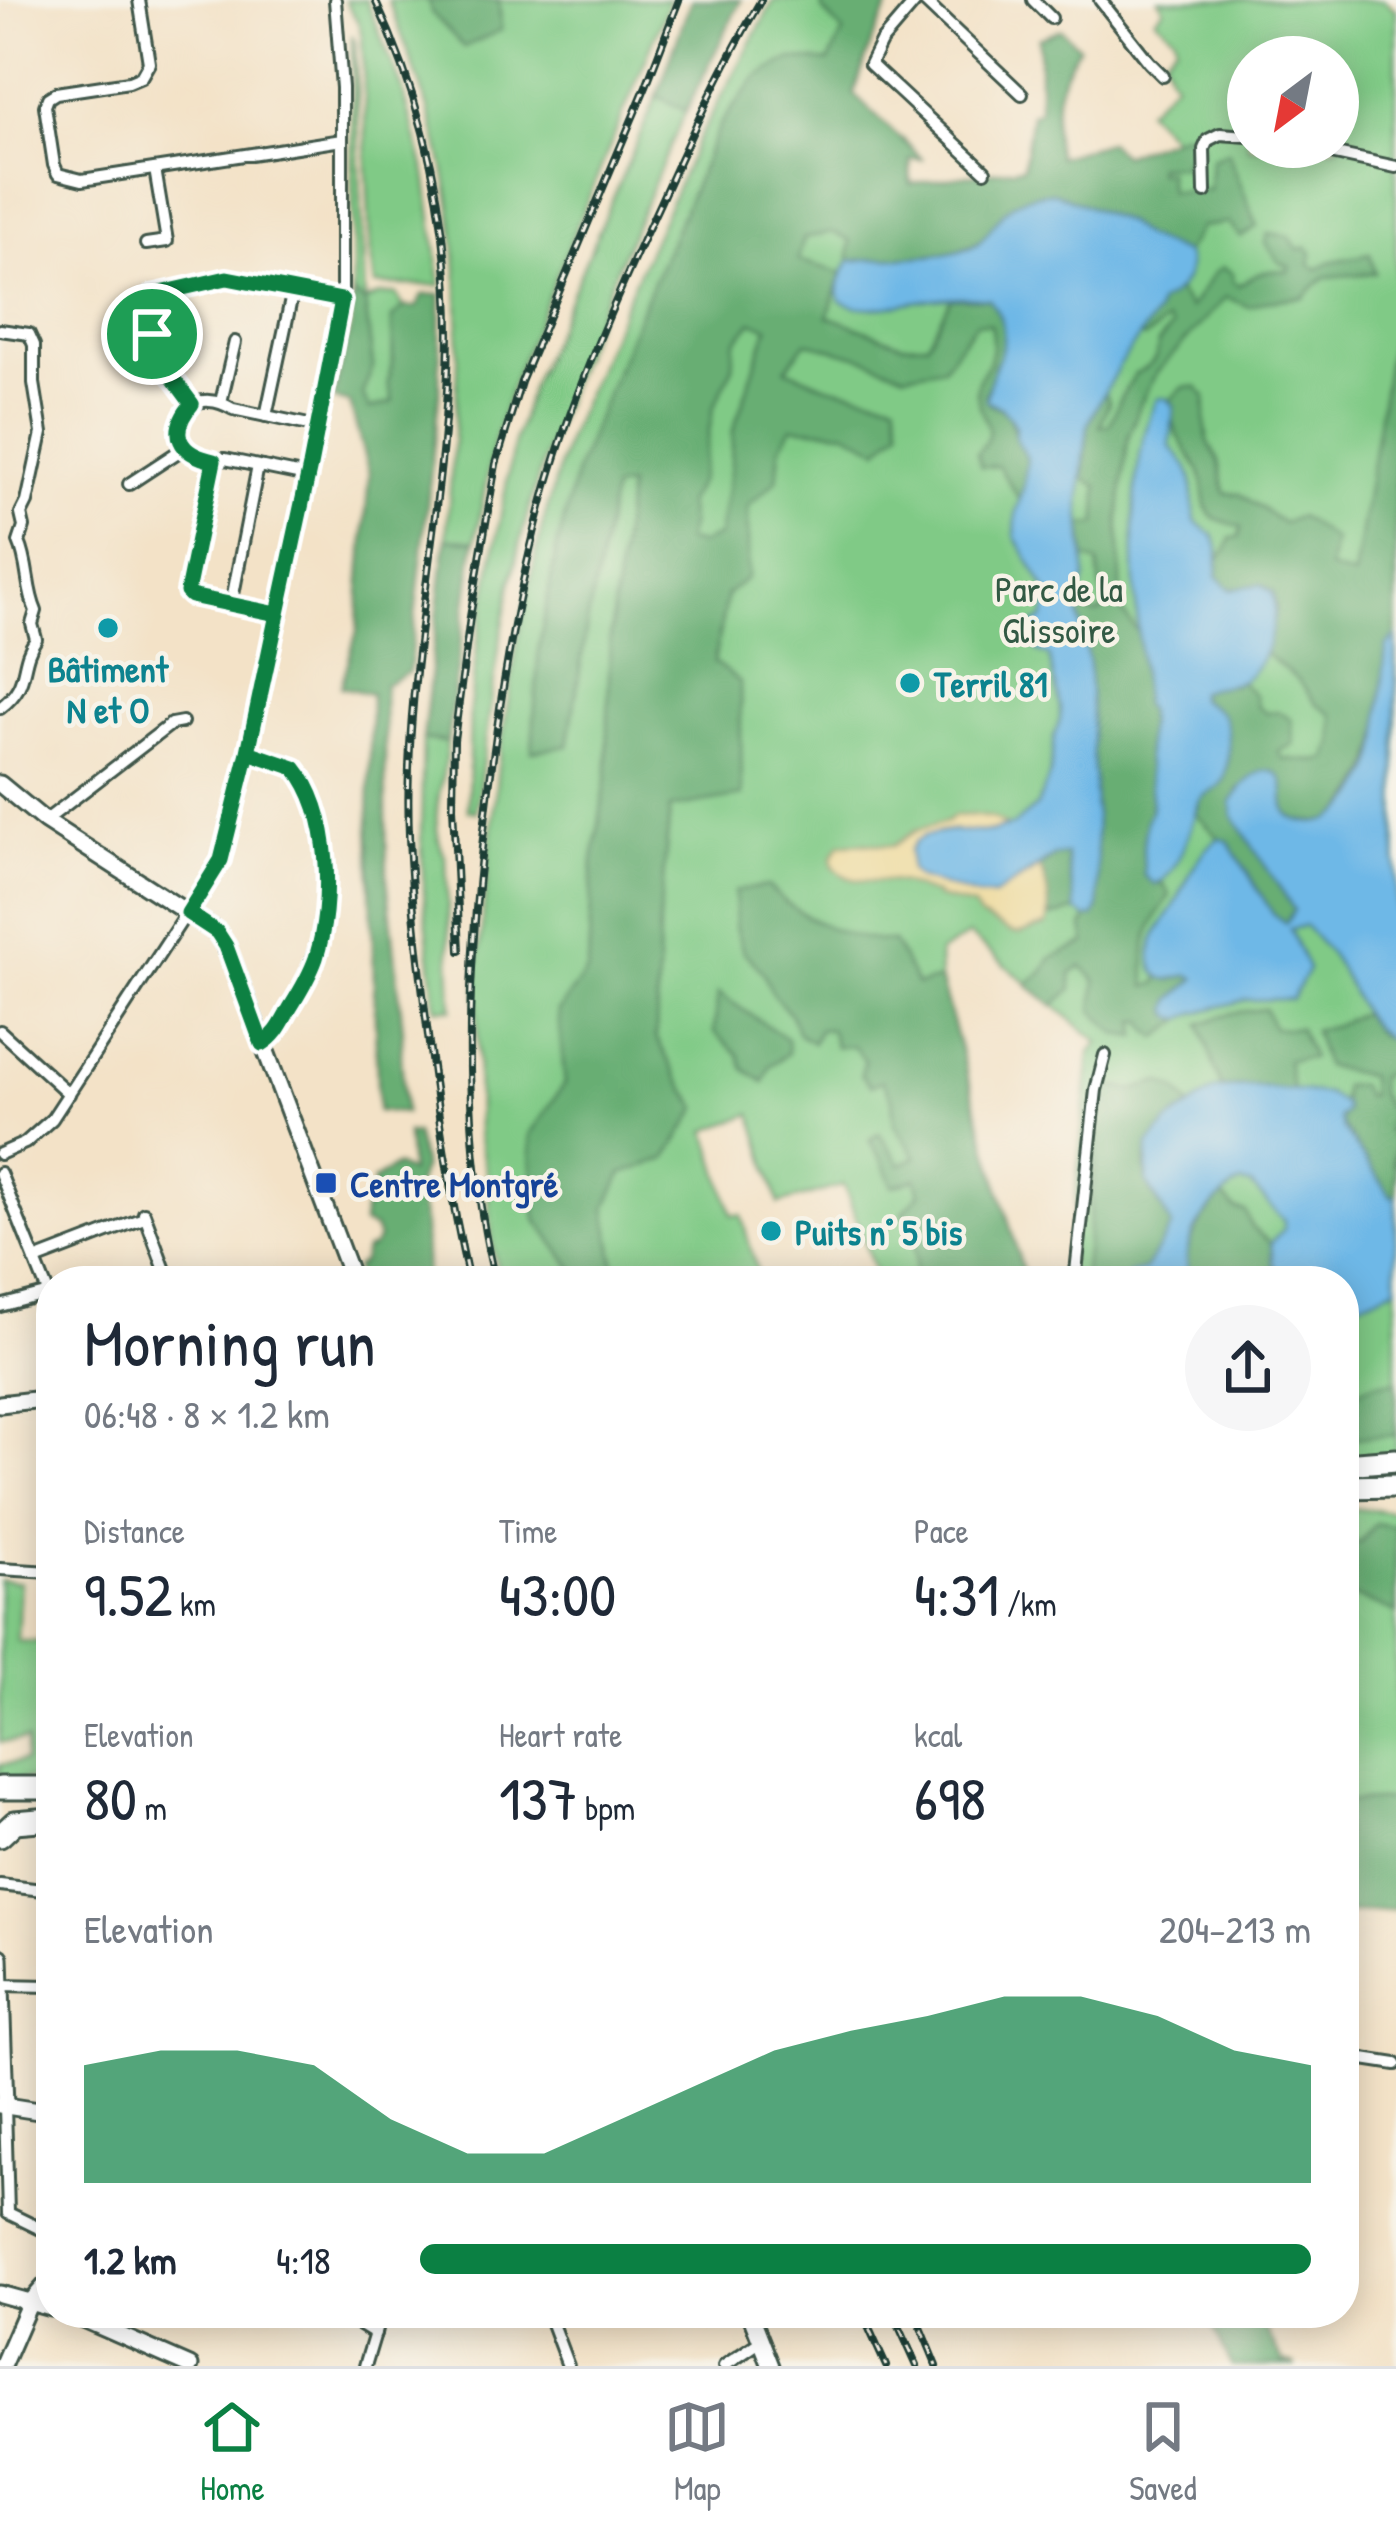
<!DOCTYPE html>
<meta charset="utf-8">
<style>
:root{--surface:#fff;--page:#f6f6f7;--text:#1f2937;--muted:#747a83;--line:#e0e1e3;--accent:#0b8043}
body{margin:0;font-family:"Patrick Hand",sans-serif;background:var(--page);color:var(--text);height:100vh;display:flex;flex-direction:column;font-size:45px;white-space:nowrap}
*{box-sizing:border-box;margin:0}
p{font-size:39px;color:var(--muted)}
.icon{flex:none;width:66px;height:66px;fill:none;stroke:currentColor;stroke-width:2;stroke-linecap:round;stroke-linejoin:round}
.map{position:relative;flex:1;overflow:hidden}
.drawer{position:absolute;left:36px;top:1266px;width:1323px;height:1062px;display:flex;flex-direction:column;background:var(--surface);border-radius:48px;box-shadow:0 6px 30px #0003}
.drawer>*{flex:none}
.needle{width:78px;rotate:212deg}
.tools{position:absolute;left:1227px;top:36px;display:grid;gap:24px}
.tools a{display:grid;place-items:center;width:132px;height:132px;border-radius:50%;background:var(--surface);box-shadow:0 6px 30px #0003;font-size:60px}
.pin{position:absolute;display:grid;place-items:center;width:102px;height:102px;color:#fff;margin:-51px;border:6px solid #fff;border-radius:50%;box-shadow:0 3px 12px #0007}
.round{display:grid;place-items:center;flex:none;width:126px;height:126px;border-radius:63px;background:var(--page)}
.overview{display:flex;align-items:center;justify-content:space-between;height:204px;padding:0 48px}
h1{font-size:66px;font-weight:600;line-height:90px}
.stats{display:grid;grid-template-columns:repeat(3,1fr);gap:18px;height:204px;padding:12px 48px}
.stats div{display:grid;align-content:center}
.stats b{font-size:60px;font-weight:600}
.stats small{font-size:33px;font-weight:400}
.stats p{font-size:33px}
.chart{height:336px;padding:24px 48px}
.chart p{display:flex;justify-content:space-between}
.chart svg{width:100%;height:216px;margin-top:12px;fill:var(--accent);opacity:.7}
ul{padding:0 48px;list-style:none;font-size:39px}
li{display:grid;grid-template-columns:192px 144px 1fr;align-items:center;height:90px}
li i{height:30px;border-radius:15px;background:var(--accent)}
.dock{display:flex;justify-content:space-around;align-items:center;height:168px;border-top:3px solid var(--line);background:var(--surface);font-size:33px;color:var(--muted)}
.dock a{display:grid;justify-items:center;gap:6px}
.dock .current{color:var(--accent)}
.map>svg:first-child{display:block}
.green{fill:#80ca86;stroke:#50845d;stroke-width:3;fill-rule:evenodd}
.forest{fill:#68ae73;stroke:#447654;stroke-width:3;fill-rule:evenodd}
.sand{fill:#eeda9e;stroke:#868c69;stroke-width:3}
.water{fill:#6eb8e7;stroke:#467a8e;stroke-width:3}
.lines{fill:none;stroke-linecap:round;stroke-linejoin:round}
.street-casing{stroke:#3f564a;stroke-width:16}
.secondary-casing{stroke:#3f564a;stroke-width:21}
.highway-casing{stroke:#3f564a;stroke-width:27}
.street{stroke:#fff;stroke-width:10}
.secondary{stroke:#fff;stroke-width:15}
.highway{stroke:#fff;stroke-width:21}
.rail-casing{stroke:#1f3d34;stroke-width:8}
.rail{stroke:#f7f3e8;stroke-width:3;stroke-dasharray:9;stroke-linecap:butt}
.route-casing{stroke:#fff;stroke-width:24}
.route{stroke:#0b8043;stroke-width:15}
.culture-dot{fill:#0f9aa8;stroke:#f7f3e8;stroke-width:4.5}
.transit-dot{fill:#1a4fb4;stroke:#f7f3e8;stroke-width:4.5}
.labels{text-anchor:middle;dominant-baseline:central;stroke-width:9;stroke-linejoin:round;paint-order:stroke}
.park-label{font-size:36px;fill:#325944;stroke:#f7f3e8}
.culture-label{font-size:36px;font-weight:bold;fill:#0d838f;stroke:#f7f3e8;text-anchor:start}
.transit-label{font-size:36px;font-weight:bold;fill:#164399;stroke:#f7f3e8;text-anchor:start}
</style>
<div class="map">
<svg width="1396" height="2366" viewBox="0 0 1396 2366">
<rect width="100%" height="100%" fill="#f7f3e8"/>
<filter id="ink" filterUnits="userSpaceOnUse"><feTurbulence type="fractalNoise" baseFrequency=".00833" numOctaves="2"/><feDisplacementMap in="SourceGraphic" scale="24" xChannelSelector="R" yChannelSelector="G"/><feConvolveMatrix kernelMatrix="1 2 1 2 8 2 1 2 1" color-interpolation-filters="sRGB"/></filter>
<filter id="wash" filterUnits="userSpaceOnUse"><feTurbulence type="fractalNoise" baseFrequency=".004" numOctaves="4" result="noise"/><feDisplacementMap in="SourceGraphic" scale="48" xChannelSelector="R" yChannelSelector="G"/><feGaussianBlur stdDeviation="2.7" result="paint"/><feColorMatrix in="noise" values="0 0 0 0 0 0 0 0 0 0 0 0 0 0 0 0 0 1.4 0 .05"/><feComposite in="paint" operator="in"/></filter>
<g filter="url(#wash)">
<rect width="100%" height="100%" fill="#f3e2c7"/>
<g class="green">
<path d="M345,0H366L402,88L426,173L441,285H375L370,249L362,36L358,22Z"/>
<path d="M388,0H429L432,12L501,30L499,0H670L514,379L494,441L475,541L446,539C455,426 467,314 450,201C440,132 414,65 388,0Z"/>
<path d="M774,0H823L822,10L843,32L829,63L791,59L721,123L628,341L577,469L557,547L539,647L533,749L568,745L587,623L613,489L628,486L610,638L607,775L593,861L588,970L558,1012L565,1083L530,1135L536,1219L583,1281H500L493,1250L487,1175L478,1135L477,977L498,766L518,637L542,527L567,439L624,305L695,146Z"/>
<path d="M1159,0H1384L1396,10V1456L1344,1461V1281H1067L1090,1054L1099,1042L969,935L939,953L940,979L1025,1279L1036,1281H878L844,1185L779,1204L752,1114L707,1131L732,1215H741L760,1281H617L605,1207L622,1173L655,1080L659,920L675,760L727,548L772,342L811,212L903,139L922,159H910L911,185L1023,167L1022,188L1173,138L1146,110L1175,81L1170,76L1164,57L1177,44L1175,36L1155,18L1164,9ZM1248,57H1338V147H1248Z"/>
<path d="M352,35L355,43L365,301L380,295L396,294L404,307L392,318L393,358L388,383L393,402L370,409L362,394L373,366L365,303L353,294Z"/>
<path d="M657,96L686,111C633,231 577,351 538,478C504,586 491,700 476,812L468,810L470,708L478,641L514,442L531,387Z"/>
<path d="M752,322L768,326L733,431L731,468L719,537L699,544L685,541L690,525L687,503L700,480L713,409L733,366L735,342Z"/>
<path d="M423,739L447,742C445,786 425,816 446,859L452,1009L436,1008L425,909L421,836Z"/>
<path d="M1344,1508L1396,1512V1909L1344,1913Z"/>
<path d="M0,1580L20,1582L17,1641L51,1642V1779H0V1765L25,1761L27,1740L0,1742Z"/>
</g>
<g class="forest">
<path d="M429,0H499L501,30L464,47L431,12Z"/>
<path d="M691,0H741L686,111L657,96Z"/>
<path d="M823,0H892L872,41L854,94L922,159H910V184L1023,167L1031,114L1039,110V38L1061,29L1079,47C1056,79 1049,119 1058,157L1108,142L1123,155L1185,133L1201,142L1200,155L1185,157V166H1157V172H1167L1169,192L1209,190L1211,159L1228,152L1257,226L1241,237L1228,223L1201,227L1185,253L1144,237L1125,222L1054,192C1037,200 1018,208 1002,218C991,225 987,238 974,244C942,260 887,257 849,261L850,240L832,232L804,238L798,260L842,273L828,316L902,344L927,343L951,298L989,299L998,311L1004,327L1003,353L994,364L993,377L985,394L988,403C1014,412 1009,420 1017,441C1018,444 1026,455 1027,459C1029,471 1023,489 1020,500L998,466L981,467L977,453C1003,427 977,420 977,390C977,378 983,374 988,363C994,349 993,338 990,324L976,323L943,367L905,374L861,357L806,342L786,369L827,386L896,401L901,428L879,449L847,432L792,427L780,447L777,480L748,506V577L727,594L714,662L740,682L742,796L670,808L659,920L656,1037L676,1075L698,1108L666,1159L622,1174L606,1207L617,1281H583L536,1219L530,1135L565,1083L558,1011L588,970L593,861L607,775L610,638L628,486L613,490L587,623L568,746L532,751L539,647L557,548L577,469L628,341L721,123L758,76L791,59L829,62L843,32L822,9ZM752,322L768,327L733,431L731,468L719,536L699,544L686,541L690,525L687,503L700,480L713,409L733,366L735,342Z"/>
<path d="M1268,233L1289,236L1298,250L1307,247L1312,253L1310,265L1318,269L1329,262L1370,254L1375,273L1325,277L1303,297L1265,301L1249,307L1226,297L1156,373L1141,402L1128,438L1119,518L1122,612L1140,634L1143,704L1147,712L1146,757L1152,792L1151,811L1146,822L1160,884L1162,882L1170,895C1143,937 1145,938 1146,986L1156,984L1160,977L1171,980L1190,975L1196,979L1172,999L1170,1014L1183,1019L1158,1038L1147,1029L1145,1021H1137V1037L1117,1034L1093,1010L1096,981L1082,966L1071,974L1072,989L1053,1006L1027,984L1043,972L1051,958L1086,943L1083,927L1087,918L1094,916L1099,907L1089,665L1077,607L1095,614L1103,611L1098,563L1085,558L1082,525L1097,524L1098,486L1084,479L1088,425L1104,391L1109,402L1100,426H1109L1122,395L1136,373C1150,368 1159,358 1158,343L1172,327L1167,321L1145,338L1139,336L1156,314L1159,303L1177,291L1190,308L1214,273L1223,267L1233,273V281L1239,285C1256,273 1268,269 1288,271L1290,267L1279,262L1266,243Z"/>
<path d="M353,294L365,302L373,367L362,394L370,409L393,402L388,383L393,358L392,318L404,307H417L422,295L441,294L439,397L409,672L384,685L387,878L403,1030L401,1055L405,1113L378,1111L369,825L371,694L341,687L357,631L369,474L350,403L333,399L351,326Z"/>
<path d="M1396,309V636L1386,648C1380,708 1388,758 1346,807C1337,818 1329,823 1315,822C1306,821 1295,821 1289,814C1279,804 1287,790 1274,772L1265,771L1238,790L1233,816L1294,909L1286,923L1273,914L1228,841L1219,838L1196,814L1202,796L1223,781L1228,761L1223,717L1202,701L1198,695L1206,687L1233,685L1240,681L1255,695L1257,706L1266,713L1277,711L1291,719L1294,744L1278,752L1283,759C1298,758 1312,764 1327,759L1334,744L1333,715L1316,704L1299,681L1263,652L1276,608L1273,592L1261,584L1230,589L1217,576L1219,558L1226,551L1231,538L1239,537L1241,527C1233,524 1219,521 1212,516C1203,508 1205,489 1202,478C1193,451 1168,437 1174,406L1170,400L1184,387H1197L1206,397L1205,421L1208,442L1219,461L1225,493L1240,494L1283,523L1299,516L1334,540L1329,569L1354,577Z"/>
<path d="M446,539L475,541L447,742L423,739Z"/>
<path d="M1066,854L1076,911L1050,917L1044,876L1039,868L1054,856Z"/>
<path d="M768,886C798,918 848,941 893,941L917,985L940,979L1025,1279L1023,1281H913C920,1253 913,1238 903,1212L920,1193L916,1179L893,1186L883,1162L869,1140L879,1133L901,1164L916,1157L894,1123L892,1098L882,1081L871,1086L861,1074L865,1060L853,1046L836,1047L830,1029L819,1030L813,1043L798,1034L791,1015L773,995L763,972L743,951L735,927V891Z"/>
<path d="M718,993L787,1039L788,1053L770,1066L764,1082L744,1069L739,1055L714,1032Z"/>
<path d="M1265,1009L1273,1028H1299L1312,1058L1287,1060L1293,1091L1250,1086L1221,1087L1200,1024L1232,1013Z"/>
<path d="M1361,1013L1378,1034L1396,1042V1079L1391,1071L1379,1077V1093L1391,1114L1387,1130C1395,1139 1396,1151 1393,1163L1396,1168V1196H1391L1339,1121L1345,1111L1342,1101L1343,1086L1359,1085L1365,1096L1370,1095L1369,1076L1325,1066L1314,1030L1335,1025Z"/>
<path d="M1161,1082L1177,1090L1190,1106C1160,1128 1132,1152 1152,1193C1157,1204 1167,1214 1172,1226L1145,1270L1128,1274L1124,1281H1083L1103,1085L1133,1090Z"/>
<path d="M407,1133L415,1134L423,1167L416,1188L424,1222L426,1281H360L355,1268L362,1262L365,1250L373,1247L378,1239L374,1228L363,1224L364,1211L374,1202L373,1181L395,1166L410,1172Z"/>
<path d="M1223,1196L1235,1209L1245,1211L1252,1228L1271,1243L1273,1264L1286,1281H1185C1189,1269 1186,1262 1188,1250C1193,1229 1208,1211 1223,1196Z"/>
<path d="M1396,1381V1435L1344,1439V1397L1376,1383Z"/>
<path d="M1375,1523L1396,1527V1613L1344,1592V1543H1360Z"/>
<path d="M1396,1799V1909L1344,1913V1802Z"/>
<path d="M1206,2313H1257L1283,2362L1297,2366H1232Z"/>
</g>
<path class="sand" d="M972,815L992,818L1007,826L990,832L951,831L935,833L954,888C997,904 1002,889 1039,868C1048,881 1051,910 1047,925L1020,934L1012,933L979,916L974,907L935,897V894C922,891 909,884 897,882C872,878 852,888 833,866L832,857L840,844L868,843L893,846L915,831L947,822L954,816Z"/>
<g class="water">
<path d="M1054,192L1125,222L1144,237L1185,253C1196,274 1178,294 1159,303L1156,314L1120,364L1093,413L1088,425L1084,457L1080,503L1086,577L1077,607L1089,665L1099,907L1094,917L1087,918L1076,911L1066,854L1054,856L994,896H977L918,878L910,870V850L916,841L924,836L951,831L990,832L1014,825L1037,806L1050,774L1054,737L1060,720V708L1049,656L1037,651L1030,639L1033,625L1043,619L1050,597L1015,536L1016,512L1024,485L1027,458L1015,437V426L1011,419L1002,408L986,400C989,360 1022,341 989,299C966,296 942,297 919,301C892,305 867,314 840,301C835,287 842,274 849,261C882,257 944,259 972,247C984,241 989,230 997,220C1013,199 1029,194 1054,192Z"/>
<path d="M1162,398L1168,399L1174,406L1170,446L1186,465L1191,476L1195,521L1214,536L1219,551L1217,576L1230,589L1261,584L1273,593C1279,620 1266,670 1238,682C1225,688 1211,685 1199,692V699C1206,704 1217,708 1222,715C1231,729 1231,776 1218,787C1209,795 1202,792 1198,805C1190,829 1179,874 1155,885L1144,875L1143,847L1146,822L1152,804L1146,757L1147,712L1143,704C1139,611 1118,486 1157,399Z"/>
<path d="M1396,636V1042C1361,1029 1355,993 1337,964C1328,951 1316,938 1305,926L1290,929L1308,969L1292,999L1245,1000L1195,1013L1183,1019L1173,1017L1169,1010L1172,999L1196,979L1190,975C1181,976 1171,982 1162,978C1150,972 1150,955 1153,943C1156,931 1165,921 1172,910C1186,885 1195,855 1219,838L1228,841L1273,914L1286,923L1294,910L1233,816L1231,802C1239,790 1256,765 1274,772C1294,781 1273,810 1296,819C1342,838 1374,779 1379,741C1381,732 1379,722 1380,713C1381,691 1384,669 1386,647Z"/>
<path d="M1250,1086L1327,1094L1344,1104L1345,1111L1339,1118L1343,1129L1391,1196H1396V1287L1375,1297L1344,1305V1281H1286L1273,1264L1271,1243L1284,1229V1221L1251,1185L1240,1183C1217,1198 1191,1225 1187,1253C1186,1264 1190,1270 1185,1281H1124L1128,1274L1145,1270L1172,1226L1147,1183L1148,1147L1167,1123L1215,1089Z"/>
</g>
</g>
<g filter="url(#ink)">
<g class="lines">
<g class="street-casing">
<g id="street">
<path d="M139,0L149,63L141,77L129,82L56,93L48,98L45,106L54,165L58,174L82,180L342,140"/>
<path d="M917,0L881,42L870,64L985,171"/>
<path d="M923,0L1022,94"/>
<path d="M1033,0L1051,18"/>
<path d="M1100,0L1149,62L1163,76"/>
<path d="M1303,147L1396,167"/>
<path d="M1205,192L1204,149L1208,140L1220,134L1248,136"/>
<path d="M146,244L167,241L155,169"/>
<path d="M0,330L29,334L34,345V383L42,433L27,502L21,514L24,527L19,542C29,564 26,589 36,611L32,624L36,639C18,665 32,684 0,708"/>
<path d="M221,402L235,342"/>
<path d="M192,404C170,376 136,332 152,295L228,278L342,300"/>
<path d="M266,416L293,290"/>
<path d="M184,448C169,410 199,388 233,409L318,427"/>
<path d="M184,448C197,459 208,462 225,459L307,476"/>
<path d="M214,461L187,592L191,596L277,614"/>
<path d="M129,484L184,448"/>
<path d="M231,605L258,466"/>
<path d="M249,752C262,756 281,758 293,767C308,777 313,800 317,816C341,908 318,958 274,1037L262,1044"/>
<path d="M45,821L171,724L182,722"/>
<path d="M0,1031L69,1094"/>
<path d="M0,1154L25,1143L52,1119L221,860L249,752L310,466L342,300V88L335,0"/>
<path d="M0,1173L51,1300"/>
<path d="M144,1213L169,1281"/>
<path d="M35,1260L144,1218"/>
<path d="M1075,1281L1096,1090L1105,1055"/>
<path d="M0,1306L49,1293"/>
<path d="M0,1569L51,1572"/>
<path d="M0,1885L51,1891"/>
<path d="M0,1985L51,1986"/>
<path d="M1344,2056L1396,2064"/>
<path d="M5,2106L8,2213"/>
<path d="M8,2213L51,2234"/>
<path d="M341,2313L375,2334"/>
<path d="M548,2313L568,2366"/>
<path d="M182,2317L185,2313"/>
<path d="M365,2366L381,2313"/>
<path d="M724,2366L761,2341"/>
</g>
</g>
<g class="secondary-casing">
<g id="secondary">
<path d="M0,784L45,821L217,932L226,946L353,1281"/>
<path d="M0,1404L51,1398"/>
<path d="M0,1957L5,2106"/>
<path d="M0,2105L51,2113"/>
<path d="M0,2294L51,2308"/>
<path d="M69,2313L190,2366"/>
<path d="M750,2313L771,2366"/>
<path d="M2,2366L29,2304L51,2279"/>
</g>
</g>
<g class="highway-casing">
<g id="highway">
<path d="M1344,1464L1396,1460"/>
<path d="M1344,1487L1396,1486"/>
<path d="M0,1788H51"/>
<path d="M0,1836L15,1822L51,1819"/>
</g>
</g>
<use href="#street" class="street"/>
<use href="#secondary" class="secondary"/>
<use href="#highway" class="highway"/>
<g class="rail-casing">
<g id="rail">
<path d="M375,0C424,105 449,218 449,334C448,479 414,623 409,768C406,844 414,919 423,994C434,1091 448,1186 469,1281"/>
<path d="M460,951L453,807L454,740L470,617L496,464L521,382L646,86L679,0"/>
<path d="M495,1281C462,1142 466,998 481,856C494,739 510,621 541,507C569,402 614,302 660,203C691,134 723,65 761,0"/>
<path d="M862,2313L886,2366"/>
<path d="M893,2313L917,2366"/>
<path d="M915,2313L937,2366"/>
</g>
</g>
<use href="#rail" class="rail"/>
</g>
</g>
<g class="lines" filter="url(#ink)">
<g class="route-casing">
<path id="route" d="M152,334L158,358L192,404C168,432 178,454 214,461L187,592L191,596L277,614L248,752L221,860L188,913L217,932L226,946L262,1044C277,1035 282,1022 290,1008C300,992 310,975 316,958C333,904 332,813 295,768L248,752L310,466L342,300L227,278L152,295L147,306L152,334"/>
</g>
<use href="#route" class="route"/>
</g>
<g class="culture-dot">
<circle cx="108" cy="628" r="12"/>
<circle cx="910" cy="683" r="12"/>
<circle cx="771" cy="1231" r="12"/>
</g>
<rect class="transit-dot" x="314" y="1171" width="24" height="24" rx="6"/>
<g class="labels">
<g class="park-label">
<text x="1059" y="588">Parc de la<tspan x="1059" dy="41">Glissoire</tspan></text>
</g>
<g class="culture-label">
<text x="108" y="668" text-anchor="middle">Bâtiment<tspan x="108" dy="41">N et O</tspan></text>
<text x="934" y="683">Terril 81</text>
<text x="795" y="1231">Puits n° 5 bis</text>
</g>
<g class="transit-label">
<text x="350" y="1183">Centre Montgré</text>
</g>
</g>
</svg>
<div class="tools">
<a><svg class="needle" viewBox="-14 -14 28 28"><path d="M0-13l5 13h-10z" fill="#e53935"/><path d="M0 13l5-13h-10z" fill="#747a83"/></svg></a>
</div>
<div class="pin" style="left:152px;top:334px;background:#1e9e55"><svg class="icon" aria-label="arrive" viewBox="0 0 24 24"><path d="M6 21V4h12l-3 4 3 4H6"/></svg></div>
<section class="drawer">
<div class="overview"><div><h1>Morning run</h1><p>06:48 · 8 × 1.2 km</p></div><a class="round"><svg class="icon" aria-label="share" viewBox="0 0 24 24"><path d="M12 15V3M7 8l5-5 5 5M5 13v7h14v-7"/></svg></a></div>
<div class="stats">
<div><p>Distance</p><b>9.52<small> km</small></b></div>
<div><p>Time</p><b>43:00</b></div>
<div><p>Pace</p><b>4:31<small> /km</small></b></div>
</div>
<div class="stats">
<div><p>Elevation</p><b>80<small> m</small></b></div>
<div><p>Heart rate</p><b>137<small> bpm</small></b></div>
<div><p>kcal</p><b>698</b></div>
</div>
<div class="chart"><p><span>Elevation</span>204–213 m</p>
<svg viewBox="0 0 160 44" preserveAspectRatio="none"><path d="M0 44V20L10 17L20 17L30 20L40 31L50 38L60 38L70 31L80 24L90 17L100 13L110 10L120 6L130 6L140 10L150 17L160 20V44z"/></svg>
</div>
<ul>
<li><b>1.2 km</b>4:18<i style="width:100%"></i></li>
</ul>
</section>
</div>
<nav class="dock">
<a class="current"><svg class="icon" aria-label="home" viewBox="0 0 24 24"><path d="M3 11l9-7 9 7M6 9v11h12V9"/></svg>Home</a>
<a><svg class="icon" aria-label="map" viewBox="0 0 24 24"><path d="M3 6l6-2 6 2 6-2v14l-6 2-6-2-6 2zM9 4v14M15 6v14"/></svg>Map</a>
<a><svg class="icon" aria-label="saved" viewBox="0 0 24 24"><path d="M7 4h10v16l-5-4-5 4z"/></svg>Saved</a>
</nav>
